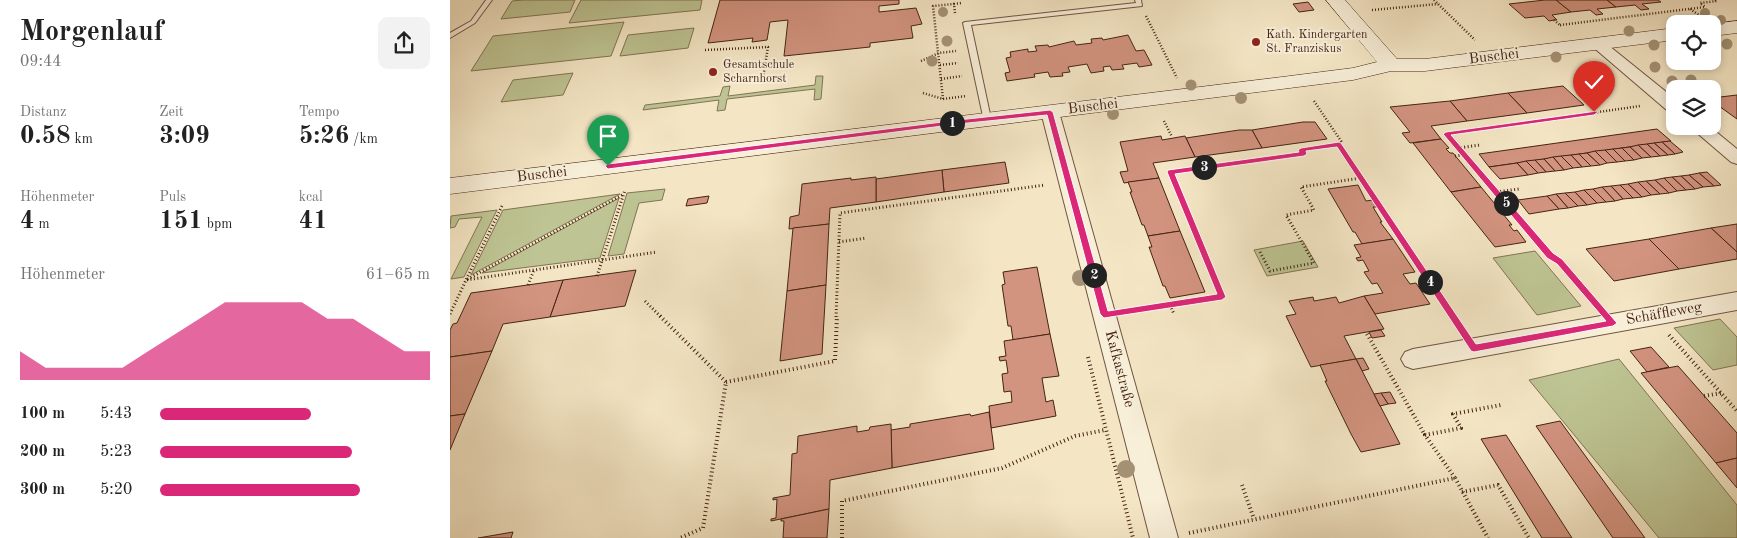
<!DOCTYPE html>
<html lang="de">
<meta charset="utf-8">
<style>
:root{--surface:#fff;--page:#f2f2f2;--text:#222;--muted:#767676;--accent:#db2777}
body{margin:0;font-family:"Old Standard TT",serif;background:var(--page);color:var(--text);height:100vh;display:flex;flex-direction:column;font-size:19px;white-space:nowrap}
*{box-sizing:border-box;margin:0}
p{font-size:16px;color:var(--muted)}
.icon{flex:none;width:28px;height:28px;fill:none;stroke:currentColor;stroke-width:2;stroke-linecap:round;stroke-linejoin:round}
.map{position:relative;flex:1;overflow:hidden}
.panel{display:flex;flex-direction:column;background:var(--surface);width:450px}
.panel>*{flex:none}
.tools{position:absolute;left:1216px;top:15px;display:grid;gap:10px}
.tools a{display:grid;place-items:center;width:55px;height:55px;border-radius:10px;background:var(--surface);box-shadow:0 2px 8px #0003;font-size:25px}
.pin{position:absolute;display:grid;place-items:center;width:42px;height:42px;color:#fff;margin:-51px -21px;border-radius:50% 50% 50% 0;rotate:-45deg;box-shadow:0 0 5px #0007}
.pin .icon{rotate:45deg}
.km{position:absolute;width:25px;height:25px;margin:-12px;border-radius:50%;background:#222;color:#fff;font-size:14px;line-height:25px;text-align:center}
.round{display:grid;place-items:center;flex:none;width:52px;height:52px;border-radius:10px;background:var(--page)}
.head{display:flex;align-items:center;justify-content:space-between;height:85px;padding:0 20px}
h1{font-size:28px;font-weight:700;line-height:38px}
.stats{display:grid;grid-template-columns:repeat(3,1fr);gap:8px;height:85px;padding:5px 20px}
.stats div{display:grid;align-content:center}
.stats b{font-size:25px;font-weight:700}
.stats small{font-size:14px;font-weight:400}
.stats p{font-size:14px}
.chart{height:140px;padding:10px 20px}
.chart p{display:flex;justify-content:space-between}
.chart svg{width:100%;height:90px;margin-top:5px;fill:var(--accent);opacity:.7}
ul{padding:0 20px;list-style:none;font-size:16px}
li{display:grid;grid-template-columns:80px 60px 1fr;align-items:center;height:38px}
li i{height:12px;border-radius:6px;background:var(--accent)}
main{display:flex;flex:1;min-height:0}
.map>svg:first-child{display:block}
.green{fill:#bec493;stroke:#827454}
.building{fill:#d2937f;stroke:#452315}
.lines{fill:none;stroke-linecap:round;stroke-linejoin:round}
.lane-casing{stroke:#715441;stroke-width:2}
.street-casing{stroke:#715441;stroke-width:2}
.secondary-casing{stroke:#452315;stroke-width:1}
.path-far2{stroke:#452315;stroke-width:2.5;stroke-dasharray:1 2;stroke-linecap:butt}
.path-far1{stroke:#452315;stroke-width:3;stroke-dasharray:1 2.5;stroke-linecap:butt}
.path{stroke:#452315;stroke-width:4;stroke-dasharray:1 3;stroke-linecap:butt}
.lane{fill:#f8efd9;fill-rule:evenodd}
.street{fill:#f8efd9;fill-rule:evenodd}
.secondary{fill:#f8efd9;fill-rule:evenodd}
.tree{fill:#a49175}
.route{fill:#db2777;stroke:#fff}
.poi-dot{fill:#8f2418;stroke:#f8efd9;stroke-width:2}
.labels{text-anchor:middle;dominant-baseline:central;stroke-width:4;stroke-linejoin:round;paint-order:stroke}
.far-poi-label{font-size:12px;fill:#452315;stroke:#f8efd9;text-anchor:start}
.street-label{font-size:15px;fill:#452315;stroke:#f8efd9}
</style>
<main>
<section class="panel">
<div class="head"><div><h1>Morgenlauf</h1><p>09:44</p></div><a class="round"><svg class="icon" aria-label="share" viewBox="0 0 24 24"><path d="M12 15V3M7 8l5-5 5 5M5 13v7h14v-7"/></svg></a></div>
<div class="stats">
<div><p>Distanz</p><b>0.58<small> km</small></b></div>
<div><p>Zeit</p><b>3:09</b></div>
<div><p>Tempo</p><b>5:26<small> /km</small></b></div>
</div>
<div class="stats">
<div><p>Höhenmeter</p><b>4<small> m</small></b></div>
<div><p>Puls</p><b>151<small> bpm</small></b></div>
<div><p>kcal</p><b>41</b></div>
</div>
<div class="chart"><p><span>Höhenmeter</span>61–65 m</p>
<svg viewBox="0 0 160 44" preserveAspectRatio="none"><path d="M0 44V30L10 38L20 38L30 38L40 38L50 30L60 22L70 14L80 6L90 6L100 6L110 6L120 14L130 14L140 22L150 30L160 30V44z"/></svg>
</div>
<ul>
<li><b>100 m</b>5:43<i style="width:56%"></i></li>
<li><b>200 m</b>5:23<i style="width:71%"></i></li>
<li><b>300 m</b>5:20<i style="width:74%"></i></li>
</ul>
</section>
<div class="map">
<svg width="1287" height="538" viewBox="0 0 1287 538">
<rect width="100%" height="100%" fill="#f4e6c5"/>
<filter id="stains"><feTurbulence type="fractalNoise" baseFrequency=".004" numOctaves="4"/><feColorMatrix values="0 0 0 0 .2 0 0 0 0 .09 0 0 0 0 .02 0 0 0 .5 -.17"/></filter>
<radialGradient id="worn" r=".72"><stop offset=".6" stop-color="#630" stop-opacity="0"/><stop offset="1" stop-color="#630" stop-opacity=".3"/></radialGradient>
<g class="green">
<path d="M73,0H125L120,12L51,19L62,1Z"/>
<path d="M131,0H252L250,10L119,23Z"/>
<path d="M174,22L161,56L21,71L43,36Z"/>
<path d="M244,28L238,48L170,56L178,35Z"/>
<path d="M123,73L113,95L51,102L63,80Z"/>
<path d="M366,76H373L371,99L364,100L365,89L277,99L275,110L267,111L269,100L193,110L195,105L270,96L273,87L280,86L278,96L365,85Z"/>
<path d="M215,189L212,200L189,203L174,254L158,256L177,193Z"/>
<path d="M170,194L21,275L53,210Z"/>
<path d="M169,198L150,258L32,273Z"/>
<path d="M47,210L14,277L1,279L32,217L9,219L5,227L0,228L1,216Z"/>
<path d="M853,241L868,267L817,276L804,250Z"/>
<path d="M1085,251L1131,306L1087,315L1043,258Z"/>
<path d="M1270,319L1287,337V365L1263,370L1224,328Z"/>
<path d="M1169,359L1287,505V538H1209L1079,380Z"/>
</g>
<g class="building">
<path d="M270,0H449V4L429,6V12L466,8L472,24L461,26L463,38L420,43V47L334,56L338,20L320,22L317,40L302,42L303,38L258,43Z"/>
<path d="M1095,0H1106L1121,12L1102,15L1107,20H1104L1099,21L1094,16L1075,18L1059,4Z"/>
<path d="M1106,0H1157L1166,7L1147,9L1153,14L1146,15L1140,10L1121,12Z"/>
<path d="M1157,0H1208L1211,2L1192,4L1199,9L1191,10L1185,5L1166,7Z"/>
<path d="M858,2L864,10L849,12L843,4Z"/>
<path d="M678,35L686,51L694,50L702,65L689,67L687,63L672,65L674,69L662,70L660,66L653,67L654,71L641,73L637,64L618,67L620,72L612,73L613,76L600,77L598,72L584,74L585,77L557,81L555,73L560,72L556,58L561,57L560,52L578,49V52L587,51L585,46L598,45L599,47L624,41L626,45L642,43L641,39L652,38L653,40Z"/>
<path d="M1113,86L1134,105L1077,113L1058,93Z"/>
<path d="M1058,93L1077,113L1017,121L1000,101Z"/>
<path d="M1287,95V119L1262,101V98Z"/>
<path d="M1000,101L1017,121L981,126L991,139L960,143L952,133L960,132L940,107Z"/>
<path d="M853,122H865L877,139L812,148L802,130Z"/>
<path d="M1207,129L1221,141L1039,167L1029,154Z"/>
<path d="M789,130H802L812,148L745,157L736,138Z"/>
<path d="M711,136L712,140L735,136L745,157L703,163L709,178L674,183L670,172L678,171L670,142Z"/>
<path d="M991,139L999,148L996,149L1000,153H1003L1031,187L1001,192L963,143Z"/>
<path d="M1220,141L1233,152L1225,154L1212,142Z"/>
<path d="M1212,142L1225,154L1218,155L1204,143Z"/>
<path d="M1204,143L1218,155L1210,156L1197,144Z"/>
<path d="M1197,144L1210,156L1201,157L1188,145Z"/>
<path d="M1188,145L1201,157L1192,158L1180,147Z"/>
<path d="M1180,147L1192,158L1184,160L1172,148Z"/>
<path d="M1172,148L1184,160L1175,161L1163,149Z"/>
<path d="M1163,149L1175,161L1167,162L1155,150Z"/>
<path d="M1155,150L1167,162L1157,163L1145,151Z"/>
<path d="M1145,151L1157,163L1150,165L1137,153Z"/>
<path d="M1137,153L1150,165L1141,166L1129,154Z"/>
<path d="M1129,154L1141,166L1132,167L1121,155Z"/>
<path d="M1121,155L1132,167L1123,168L1111,156Z"/>
<path d="M1111,156L1123,168L1114,170L1103,157Z"/>
<path d="M1103,157L1114,170L1105,171L1094,159Z"/>
<path d="M1094,159L1105,171L1096,172L1085,160Z"/>
<path d="M1085,160L1096,172L1088,173L1076,161Z"/>
<path d="M1076,161L1088,173L1078,175L1067,163Z"/>
<path d="M555,162L559,183L494,192L492,170Z"/>
<path d="M1067,163L1078,175L1050,179L1039,167Z"/>
<path d="M492,170L494,192L426,202V179Z"/>
<path d="M1257,172L1271,185L1264,186L1249,173Z"/>
<path d="M1249,173L1264,186L1253,187L1239,175Z"/>
<path d="M1239,175L1253,187L1245,189L1231,176Z"/>
<path d="M1231,176L1245,189L1236,190L1222,177Z"/>
<path d="M426,177V202L380,208L379,224L339,229L340,217L349,215L352,184L401,178V180Z"/>
<path d="M1222,177L1236,190L1227,191L1214,178Z"/>
<path d="M709,178L730,231L698,236L694,225H692L680,192H682L678,182Z"/>
<path d="M1214,178L1227,191L1219,193L1205,180Z"/>
<path d="M1205,180L1219,193L1210,194L1196,181Z"/>
<path d="M1196,181L1210,194L1201,195L1188,182Z"/>
<path d="M1188,182L1201,195L1192,197L1178,184Z"/>
<path d="M1178,184L1192,197L1183,198L1170,185Z"/>
<path d="M908,185L916,201L923,200L928,207H923L932,222H930L943,239L912,244L905,232H903L878,189Z"/>
<path d="M1170,185L1183,198L1173,199L1161,186Z"/>
<path d="M1161,186L1173,199L1165,201L1152,187Z"/>
<path d="M1031,187L1062,225H1059L1064,231L1067,230L1076,242L1045,247L1001,192Z"/>
<path d="M1152,187L1165,201L1156,202L1143,189Z"/>
<path d="M1143,189L1156,202L1147,203L1134,190Z"/>
<path d="M1134,190L1147,203L1137,205L1125,192Z"/>
<path d="M1125,192L1137,205L1128,206L1115,193Z"/>
<path d="M1115,193L1128,206L1118,208L1106,194Z"/>
<path d="M1106,194L1118,208L1109,209L1097,196Z"/>
<path d="M259,196L257,203L236,206L238,199Z"/>
<path d="M1097,196L1109,209L1079,214L1068,200Z"/>
<path d="M379,224L376,285L337,291L343,228Z"/>
<path d="M1287,224V252L1261,228Z"/>
<path d="M1261,228L1287,252V259L1229,269L1199,239Z"/>
<path d="M730,231L755,292L720,298L715,286H713L699,247H702L698,236Z"/>
<path d="M943,239L965,272L953,274L960,284L966,283L980,304L925,314L914,296L933,293L927,283L922,284L914,272L919,271L913,260L908,261L906,258L911,257L904,245Z"/>
<path d="M1199,239L1229,269L1164,281L1136,249Z"/>
<path d="M587,267L600,334L563,340L561,326H558L552,285L555,284L553,272Z"/>
<path d="M186,270L175,306L100,317L113,280Z"/>
<path d="M113,280L100,317L53,324L42,351L0,357V330L3,324L7,323L21,293Z"/>
<path d="M376,285L372,354L330,361L337,291Z"/>
<path d="M914,296L934,329L894,336L906,359L861,367L836,316L846,314L839,301L863,297L864,301L886,297L889,303Z"/>
<path d="M931,330L935,336L922,338L919,332Z"/>
<path d="M600,334L609,376L592,378L596,402L603,400L606,416L541,428L539,406L562,402L561,391L554,392L552,374L558,373L556,360L550,361L549,357L556,356L554,341Z"/>
<path d="M1201,347L1219,367L1197,372L1180,351Z"/>
<path d="M42,351L15,414L0,416V357Z"/>
<path d="M913,358L919,369L912,371L906,359Z"/>
<path d="M906,359L924,394L950,444L911,452L901,434L875,381H877L870,365Z"/>
<path d="M1228,366L1287,433V458L1266,463L1191,373Z"/>
<path d="M940,392L946,403L938,404L931,393Z"/>
<path d="M931,393L938,404L930,406L924,394Z"/>
<path d="M539,412L544,449L442,468L441,430L460,427V424L520,414L521,416Z"/>
<path d="M15,414L0,450V416Z"/>
<path d="M1110,421L1195,538H1163L1086,426Z"/>
<path d="M441,424L442,468L380,480L379,509L321,521V519L326,518L327,499L323,500V498L340,495L342,454L347,453L348,436L407,426V432L419,430L420,427Z"/>
<path d="M1056,435L1122,538H1092L1031,439Z"/>
<path d="M1287,458V488L1266,463Z"/>
<path d="M379,509L377,538H333L334,521H331V519Z"/>
<path d="M63,532L61,538H28Z"/>
</g>
<g class="lines">
<g class="lane-casing">
<g id="lane">
<path d="M36,0H42L25,23L0,38V33L21,21Z"/>
<path d="M685,0H691L692,6L521,25L541,119L537,122L534,121L513,23L515,22L686,3Z"/>
</g>
</g>
<g class="street-casing">
<g id="street">
<path d="M1148,39L1153,41L1225,99V113L1219,112L1143,47L1140,44L1143,41Z"/>
<path d="M600,107L606,108L609,112L728,538H700L591,112L594,108Z"/>
<path d="M1239,126H1259L1287,149V164L1281,162Z"/>
<path d="M1287,292V310L963,369L955,366L951,359L955,352L963,349Z"/>
</g>
</g>
<g class="secondary-casing">
<g id="secondary">
<path d="M876,0H895L947,59H975L1225,28V40L975,71H941L903,80L0,194V178L832,77L903,68L927,62Z"/>
<path d="M1287,21V33L1262,36V24Z"/>
</g>
</g>
<g class="path-far2">
<path d="M984,0L1025,40"/>
<path d="M1240,9L1252,17"/>
<path d="M922,10L988,4"/>
<path d="M505,13L504,4L511,3"/>
<path d="M696,16L727,78"/>
<path d="M1104,20L1111,26"/>
<path d="M1110,25L1255,7L1250,3L1267,1L1265,0"/>
<path d="M255,50L318,47L313,78"/>
<path d="M471,61L489,53L506,51"/>
<path d="M490,65L508,63"/>
<path d="M491,79L512,76"/>
<path d="M473,93L493,99L516,96"/>
<path d="M493,99L483,6L504,4"/>
<path d="M864,101L891,141"/>
<path d="M714,121L722,137"/>
<path d="M1002,141L996,134L1190,106"/>
</g>
<g class="path-far1">
<path d="M1001,140L1008,148"/>
<path d="M889,144L1004,317"/>
<path d="M1014,155L1046,192"/>
<path d="M1005,156L1014,155L1008,148L1030,145"/>
<path d="M1057,205L1100,256L1109,261L1146,304"/>
<path d="M52,206L16,280L174,194"/>
<path d="M1047,207L1057,205L1046,192L1069,189"/>
<path d="M389,242L416,238"/>
<path d="M810,252L820,271L864,263L836,215L864,210L851,187L911,178"/>
<path d="M147,276L175,190"/>
<path d="M78,285L84,270"/>
<path d="M195,301L211,317"/>
<path d="M720,305L724,314"/>
<path d="M677,311L772,297L721,172L854,154L851,150L892,143L890,140"/>
<path d="M0,314L16,280L207,252"/>
<path d="M386,317L390,213L595,185"/>
</g>
<g class="path">
<path d="M210,316L276,382L253,528L230,538"/>
<path d="M1003,316L1010,327"/>
<path d="M917,334L975,435"/>
<path d="M1219,335L1287,411"/>
<path d="M638,357L683,538"/>
<path d="M276,382L385,361L387,316"/>
<path d="M1254,396L1271,393"/>
<path d="M1005,478L1038,538"/>
<path d="M792,485L804,519"/>
<path d="M1012,492L1048,485L1079,538"/>
<path d="M739,533L1005,478L975,435L1011,428L1003,414L1051,405"/>
<path d="M392,538V501L552,468L625,436L655,430"/>
</g>
<use href="#lane" class="lane"/>
<use href="#street" class="street"/>
<use href="#secondary" class="secondary"/>
</g>
<g class="tree">
<circle cx="493" cy="12" r="5"/>
<circle cx="1255" cy="13" r="5"/>
<circle cx="1271" cy="20" r="5"/>
<circle cx="1179" cy="31" r="5.5"/>
<circle cx="497" cy="41" r="5.5"/>
<circle cx="1277" cy="44" r="5.5"/>
<circle cx="1204" cy="45" r="5.5"/>
<circle cx="1106" cy="57" r="5.5"/>
<circle cx="482" cy="61" r="5.5"/>
<circle cx="1205" cy="67" r="5.5"/>
<circle cx="1241" cy="80" r="5.5"/>
<circle cx="1222" cy="81" r="5.5"/>
<circle cx="741" cy="85" r="5.5"/>
<circle cx="791" cy="98" r="6"/>
<circle cx="663" cy="114" r="6"/>
<circle cx="630" cy="278" r="8"/>
<circle cx="676" cy="469" r="9"/>
</g>
<path class="route" d="M600,110L603,112L658,311L767,294L717,172L718,170L849,152L848,150L851,148L889,142L891,143L1026,344L1156,321L1107,264L1097,258L993,134L996,132L1147,111L1148,112L1144,115L1001,135L1103,253L1112,259L1167,323L1163,326L1024,352L1021,351L887,147L856,151L857,154L854,156L725,174L776,297L772,300L654,318L650,314L597,115L508,124L158,169L155,166L158,164L508,120Z"/>
<g class="poi-dot">
<circle cx="806" cy="42" r="5"/>
<circle cx="263" cy="72" r="5"/>
</g>
<g class="labels">
<g class="far-poi-label">
<text x="816" y="35">Kath. Kindergarten<tspan x="816" dy="14">St. Franziskus</tspan></text>
<text x="273" y="65">Gesamtschule<tspan x="273" dy="14">Scharnhorst</tspan></text>
</g>
<g class="street-label">
<text transform="translate(1044 57) rotate(-7)">Buschei</text>
<text transform="translate(643 107) rotate(-7)">Buschei</text>
<text transform="translate(92 175) rotate(-7)">Buschei</text>
<text transform="translate(1214 314) rotate(-10)">Schäffleweg</text>
<text transform="translate(669 369) rotate(75)">Kafkastraße</text>
</g>
</g>
<rect width="100%" height="100%" filter="url(#stains)"/>
<rect width="100%" height="100%" fill="url(#worn)"/>
</svg>
<div class="tools">
<a><svg class="icon" aria-label="locate" viewBox="0 0 24 24"><circle cx="12" cy="12" r="6"/><path d="M12 2v4M12 18v4M2 12h4M18 12h4"/></svg></a>
<a><svg class="icon" aria-label="layers" viewBox="0 0 24 24"><path d="M12 4l9 5-9 5-9-5zM3 14l9 5 9-5"/></svg></a>
</div>
<div class="pin" style="left:158px;top:166px;background:#1e9e55"><svg class="icon" aria-label="arrive" viewBox="0 0 24 24"><path d="M6 21V4h12l-3 4 3 4H6"/></svg></div>
<div class="pin" style="left:1144px;top:112px;background:#d93025"><svg class="icon" aria-label="check" viewBox="0 0 24 24"><path d="M5 12l5 5 9-10"/></svg></div>
<b class="km" style="left:502px;top:123px">1</b>
<b class="km" style="left:644px;top:275px">2</b>
<b class="km" style="left:754px;top:167px">3</b>
<b class="km" style="left:980px;top:282px">4</b>
<b class="km" style="left:1056px;top:203px">5</b>
</div>
</main>
